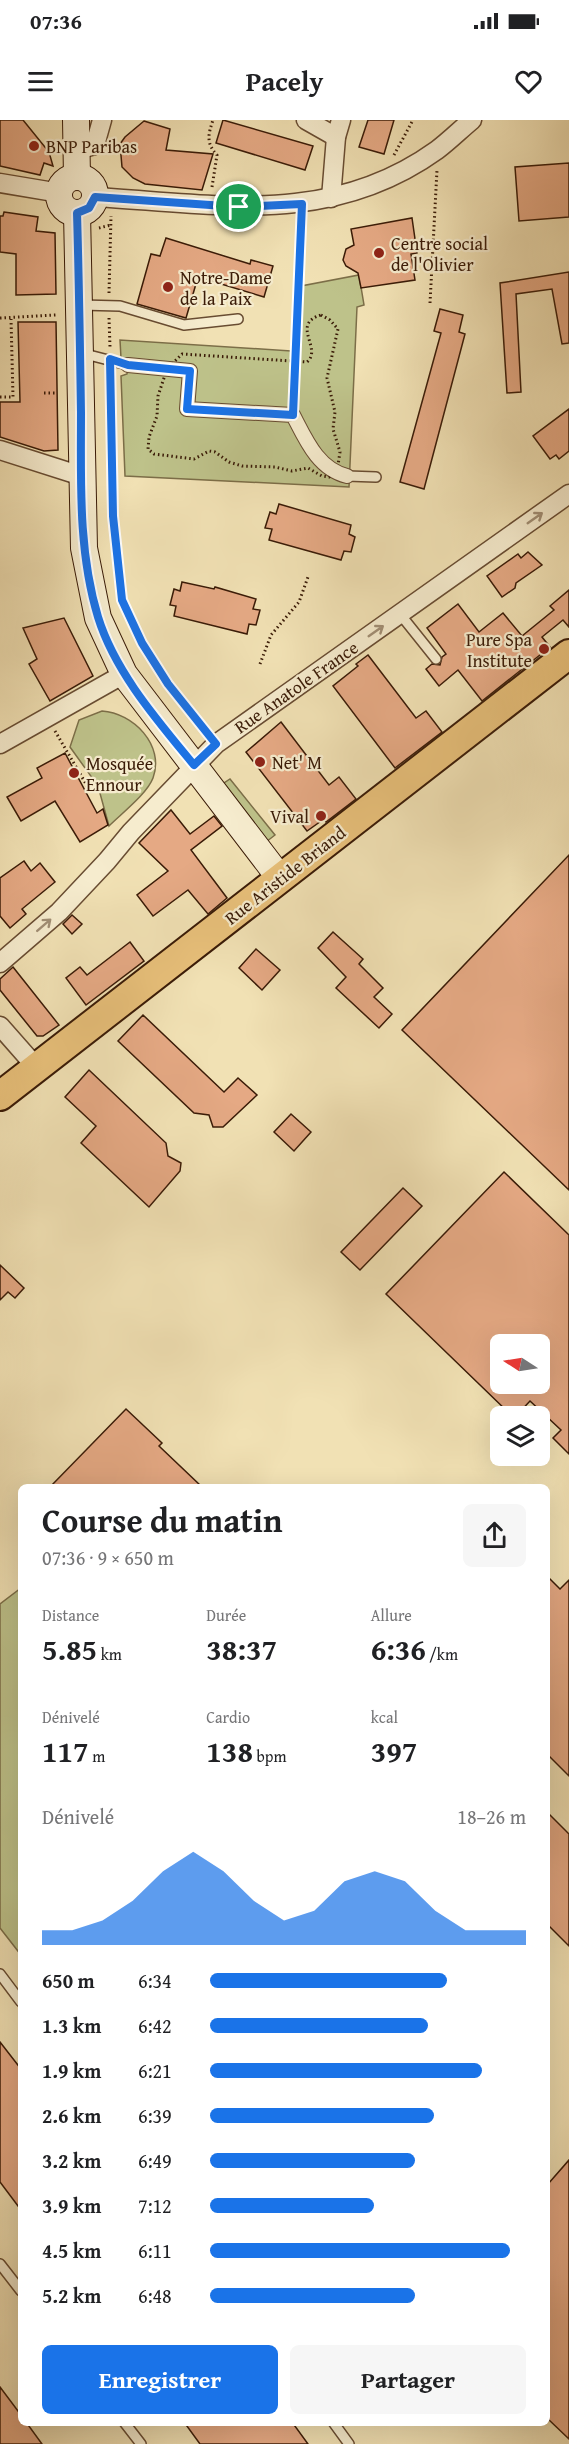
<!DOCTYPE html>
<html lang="fr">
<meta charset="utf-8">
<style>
:root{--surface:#fff;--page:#f6f6f6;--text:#202124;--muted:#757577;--accent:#1a73e8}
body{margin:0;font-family:"Gentium Book Plus",serif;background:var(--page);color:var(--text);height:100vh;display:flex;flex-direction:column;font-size:22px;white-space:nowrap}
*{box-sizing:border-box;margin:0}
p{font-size:20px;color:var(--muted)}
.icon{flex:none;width:33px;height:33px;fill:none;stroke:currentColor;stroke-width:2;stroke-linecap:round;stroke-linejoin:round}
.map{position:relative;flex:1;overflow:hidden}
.side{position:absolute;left:18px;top:1364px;width:532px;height:942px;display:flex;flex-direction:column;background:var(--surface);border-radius:9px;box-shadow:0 6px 24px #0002}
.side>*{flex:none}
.needle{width:39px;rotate:282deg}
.controls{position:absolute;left:490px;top:1214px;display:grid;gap:12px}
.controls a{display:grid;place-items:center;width:60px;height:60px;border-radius:9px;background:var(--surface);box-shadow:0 6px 24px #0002;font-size:30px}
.pin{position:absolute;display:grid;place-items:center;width:51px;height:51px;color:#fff;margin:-26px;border:3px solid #fff;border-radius:50%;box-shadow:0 2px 6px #0007}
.round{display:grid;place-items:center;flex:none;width:63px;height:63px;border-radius:9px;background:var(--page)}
.summary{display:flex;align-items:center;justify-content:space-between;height:102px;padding:0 24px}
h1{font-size:33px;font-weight:600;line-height:45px}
.figures{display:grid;grid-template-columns:repeat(3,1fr);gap:9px;height:102px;padding:6px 24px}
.figures div{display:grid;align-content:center}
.figures b{font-size:30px;font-weight:600}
.figures small{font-size:16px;font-weight:400}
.figures p{font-size:16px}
.chart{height:168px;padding:12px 24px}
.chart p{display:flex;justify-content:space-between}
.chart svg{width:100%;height:108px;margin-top:6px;fill:var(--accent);opacity:.7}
.button{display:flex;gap:12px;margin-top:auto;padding:12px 24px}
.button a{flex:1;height:69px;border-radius:9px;background:var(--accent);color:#fff;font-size:24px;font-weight:600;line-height:69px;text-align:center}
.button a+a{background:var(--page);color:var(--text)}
ul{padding:0 24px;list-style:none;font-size:20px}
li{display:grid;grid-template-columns:96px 72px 1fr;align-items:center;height:45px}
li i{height:15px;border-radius:8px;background:var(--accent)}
.status{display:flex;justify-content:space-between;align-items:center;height:42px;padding:0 30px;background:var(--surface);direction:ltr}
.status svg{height:16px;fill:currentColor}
header{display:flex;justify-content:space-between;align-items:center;height:78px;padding:0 24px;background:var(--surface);font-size:27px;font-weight:600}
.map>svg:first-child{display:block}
.green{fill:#bec28a;stroke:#7c6e48;stroke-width:1.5}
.building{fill:#e5a984;stroke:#3a1b07;stroke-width:1.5;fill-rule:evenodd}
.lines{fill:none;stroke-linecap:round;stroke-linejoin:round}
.service-casing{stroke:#684c32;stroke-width:12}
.pedestrian-casing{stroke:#684c32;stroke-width:16}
.minor-casing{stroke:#684c32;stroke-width:21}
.secondary-casing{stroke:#3a1b07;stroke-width:28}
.primary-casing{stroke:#3a1b07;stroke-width:32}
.path{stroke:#3a1b07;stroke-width:3;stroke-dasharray:1.5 3;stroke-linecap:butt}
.service{stroke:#f6ecce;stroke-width:9}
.pedestrian{stroke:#f6ecce;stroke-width:14}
.minor{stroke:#f6ecce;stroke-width:18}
.secondary{stroke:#f6ecce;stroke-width:26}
.primary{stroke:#e8c07a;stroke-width:28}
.oneway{stroke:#a18e74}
.route-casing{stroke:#fff;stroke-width:12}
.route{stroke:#1a73e8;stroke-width:8}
.poi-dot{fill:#8f2418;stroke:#f6ecce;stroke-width:2}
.labels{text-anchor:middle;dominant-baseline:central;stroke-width:4.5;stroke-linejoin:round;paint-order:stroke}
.poi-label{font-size:18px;fill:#3a1b07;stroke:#f6ecce;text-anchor:start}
.street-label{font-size:18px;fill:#3a1b07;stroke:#f6ecce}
</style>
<div class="status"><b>07:36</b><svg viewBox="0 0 49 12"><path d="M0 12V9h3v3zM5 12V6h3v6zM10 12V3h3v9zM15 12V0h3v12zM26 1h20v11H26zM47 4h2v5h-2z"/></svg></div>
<header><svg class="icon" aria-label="menu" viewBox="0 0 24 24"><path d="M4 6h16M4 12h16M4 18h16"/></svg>Pacely<svg class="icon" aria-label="heart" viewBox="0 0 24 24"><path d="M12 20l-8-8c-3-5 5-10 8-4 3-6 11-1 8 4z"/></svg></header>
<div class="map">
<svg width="569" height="2324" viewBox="0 0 569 2324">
<rect width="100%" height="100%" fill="#f1e1b4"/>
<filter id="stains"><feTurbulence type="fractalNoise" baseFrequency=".00333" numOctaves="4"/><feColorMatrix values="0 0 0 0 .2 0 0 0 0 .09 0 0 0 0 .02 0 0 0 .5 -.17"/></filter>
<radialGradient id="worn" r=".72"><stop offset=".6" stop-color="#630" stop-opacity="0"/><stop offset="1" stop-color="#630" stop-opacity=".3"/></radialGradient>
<g class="green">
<path d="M359,155L364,185L357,187L349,367L125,356L121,256L127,254L129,239L121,238L120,220L291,231L296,167Z"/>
<path d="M102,591C133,593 165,625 153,658C147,674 121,694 109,706L98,666L70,627L79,600Z"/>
<path d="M230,659L275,715L266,722L221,665Z"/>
<path d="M21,1468V1835L0,1808V1484Z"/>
</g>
<g class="building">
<path d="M0,0H23L49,32L53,46L44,43L40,55L0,46Z"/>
<path d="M223,0L313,26L305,50L216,23Z"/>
<path d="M368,0H394L384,34L359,27Z"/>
<path d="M144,1L170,9L166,30L213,34L202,70L145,64L133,58L122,47L120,24L125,17Z"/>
<path d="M569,43V97L519,101L515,47Z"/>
<path d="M4,92L38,97L36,111L55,113L56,174L16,175V134L0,132V96H3Z"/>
<path d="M412,98L417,133L411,134L415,160L361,168L358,153L346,146L343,140L346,129L354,125L351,109Z"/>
<path d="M166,118L250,144L251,140L273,146L264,177L198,157L186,198L137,184L151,134L160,136Z"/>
<path d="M569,152V223L562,224L552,169L516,174L521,272L507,273L500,163Z"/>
<path d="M440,189L463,195L459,212L465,214L424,369L400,362L441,213L434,211Z"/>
<path d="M18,202H56L58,330L44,331L0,317V282H20Z"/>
<path d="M569,289V331L559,339L556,335L550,339L533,316Z"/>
<path d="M279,384L351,405L349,414L355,417L351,432L344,431L341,440L269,420L272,409L265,408L270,392L276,394Z"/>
<path d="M528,432L542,445L516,463L515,468L502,477L487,456L518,434L521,438Z"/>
<path d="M182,462L214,469L215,467L256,479L253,489L260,490L256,505L249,504L247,514L174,496L176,486L170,485L174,469L180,471Z"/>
<path d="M569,470V507L563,500L542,517L550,527L482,581L458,550L439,566L426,549L432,544L440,545L442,537L446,534L427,508L458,484L479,512L503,493L522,516L554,490L550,486Z"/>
<path d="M64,498L93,556L50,581L29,544L37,539L23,508Z"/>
<path d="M368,535L416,598L426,591L442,612L395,648L333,566L358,546L356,544Z"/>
<path d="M281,602L329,665L339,657L356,679L326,702L324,699L307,711L246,632Z"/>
<path d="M65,633L97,693L103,689L108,705L80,722L55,681L21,701L7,677L42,658L37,648Z"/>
<path d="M171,690L190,714L214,696L222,706L191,730L227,778L208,794L188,770L153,796L137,775L168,751L139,723Z"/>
<path d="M569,735V1070L402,910Z"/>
<path d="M24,741L31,751L40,743L55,762L22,789L26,794L10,808L0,796V758Z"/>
<path d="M72,795L82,804L72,814L63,804Z"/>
<path d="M333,812L363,839L359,844L383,868L374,877L392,894L379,908L336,868L346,857L318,828Z"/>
<path d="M130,822L144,841L86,885L66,858L80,847L87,855Z"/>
<path d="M256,829L280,850L262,870L239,848Z"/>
<path d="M13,847L59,905L43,916H37L0,870V859Z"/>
<path d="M143,895L224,972L238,958L257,975L223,1007H213L209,995L194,993L118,921Z"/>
<path d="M89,950L166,1023L168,1036L181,1043L180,1051L149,1087L81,1023L96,1006L65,977Z"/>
<path d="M291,994L311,1012L294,1031L274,1012Z"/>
<path d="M504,1052L569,1115V1334L553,1318L561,1310L530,1281L516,1296H512L386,1174ZM501,1224H540V1263H501Z"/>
<path d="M403,1068L422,1086L360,1150L341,1132Z"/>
<path d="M0,1145L24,1168L15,1178L8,1172L0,1180Z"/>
<path d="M126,1289L162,1323L159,1326L201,1366H51Z"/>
<path d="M548,1457L560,1469L569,1460V1656L548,1635Z"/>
<path d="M548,1693L569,1714V1826L548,1805Z"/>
<path d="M0,1922L21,1949V2090L0,2062Z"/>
<path d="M569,2040V2319L548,2299V2064Z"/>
<path d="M0,2267L21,2295V2302H26L42,2324H0Z"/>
<path d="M184,2302H292L308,2324H200Z"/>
</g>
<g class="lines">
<g class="service-casing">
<g id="service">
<path d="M81,185L120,186L184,205L238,199"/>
<path d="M81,233L128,245"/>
<path d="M347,356L376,357"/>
<path d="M400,494L436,539"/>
<path d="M0,1854L21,1882"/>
<path d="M0,2144L21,2171"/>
<path d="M124,2302L141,2324"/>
<path d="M333,2302L349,2324"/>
</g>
</g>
<g class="pedestrian-casing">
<path id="pedestrian" d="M128,245L190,251L187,289L293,295C306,320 318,349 347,356"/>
</g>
<g class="minor-casing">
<g id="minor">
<path d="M306,0L336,17"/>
<path d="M77,30L95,25L102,0"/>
<path d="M0,63L60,73"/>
<path d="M95,77C216,84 330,107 437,30C449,21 460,10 472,0"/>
<path d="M331,78L336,17L341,0"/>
<path d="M0,330L72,353H81"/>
<path d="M0,624L124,554"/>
<path d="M0,843L59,792L107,741L131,712L216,624L569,374"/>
<path d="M0,906L37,948"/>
</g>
</g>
<g class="secondary-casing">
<g id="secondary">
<path d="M76,0L77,57"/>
<circle cx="77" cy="75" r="18"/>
<path d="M77,93L84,428L98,498L124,554L280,758"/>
</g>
</g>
<g class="primary-casing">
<path id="primary" d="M0,976L569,534"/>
</g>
<g class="path">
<path d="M394,35L413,0"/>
<path d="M212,67L217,35C206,23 208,15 213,0"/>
<path d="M99,108L111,105"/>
<path d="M109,173L111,96"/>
<path d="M430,183L437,50"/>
<path d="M321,195L330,200L338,209L327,258L335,292L333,309L340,332L338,345L329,357L322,356L308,348L292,351L275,347L242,346L229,342L215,332L209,331L194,339L154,334L148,329L149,317L157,296L158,276L167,249L182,234L307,242C323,229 290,204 321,195Z"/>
<path d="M0,198L56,195"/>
<path d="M109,198L110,227"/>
<path d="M110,255L113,396L122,480L142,523L168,564L206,612"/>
<path d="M44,273H57"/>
<path d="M0,277H13L11,199"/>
<path d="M294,281L302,99"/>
<path d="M260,544L271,515L299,482L308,457"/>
<path d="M55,611L89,669"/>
</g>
<use href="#service" class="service"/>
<use href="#pedestrian" class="pedestrian"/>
<use href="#minor" class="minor"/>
<use href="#secondary" class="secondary"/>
<use href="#primary" class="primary"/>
</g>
<defs><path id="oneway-shaft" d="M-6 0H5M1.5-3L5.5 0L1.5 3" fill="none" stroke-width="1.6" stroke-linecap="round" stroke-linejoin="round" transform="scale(1.5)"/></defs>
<g class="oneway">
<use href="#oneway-shaft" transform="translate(535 398) rotate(-35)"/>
<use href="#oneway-shaft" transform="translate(376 511) rotate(-35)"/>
<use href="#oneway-shaft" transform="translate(44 805) rotate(-41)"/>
</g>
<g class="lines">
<g class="route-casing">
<path id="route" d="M95,77L239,87L302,84L293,295L187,289L190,251L128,245L110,239L113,396L122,480L142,523L168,564L216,624L194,645C157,600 115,552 98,497C78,431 81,361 81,293C80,227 79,160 77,93L89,88Z"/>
</g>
<use href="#route" class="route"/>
</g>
<g class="poi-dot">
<circle cx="34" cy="26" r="6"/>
<circle cx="379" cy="133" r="6"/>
<circle cx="168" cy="167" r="6"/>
<circle cx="544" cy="529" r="6"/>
<circle cx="260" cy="642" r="6"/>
<circle cx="74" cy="653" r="6"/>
<circle cx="321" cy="696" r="6"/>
</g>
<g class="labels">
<g class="poi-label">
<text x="46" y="26">BNP Paribas</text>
<text x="391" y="123">Centre social<tspan x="391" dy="21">de l'Olivier</tspan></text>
<text x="180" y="157">Notre-Dame<tspan x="180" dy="21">de la Paix</tspan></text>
<text x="532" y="519" text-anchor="end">Pure Spa<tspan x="532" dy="21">Institute</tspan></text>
<text x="272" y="642">Net' M</text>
<text x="86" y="643">Mosquée<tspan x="86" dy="21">Ennour</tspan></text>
<text x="309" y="696" text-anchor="end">Vival</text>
</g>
<g class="street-label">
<text transform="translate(296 567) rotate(-35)">Rue Anatole France</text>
<text transform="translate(285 755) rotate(-38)">Rue Aristide Briand</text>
</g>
</g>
<rect width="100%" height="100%" filter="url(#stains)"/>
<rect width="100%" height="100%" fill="url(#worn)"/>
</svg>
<div class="controls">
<a><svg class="needle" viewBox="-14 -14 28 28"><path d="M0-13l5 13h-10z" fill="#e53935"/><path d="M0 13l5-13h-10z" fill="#757577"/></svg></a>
<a><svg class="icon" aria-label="layers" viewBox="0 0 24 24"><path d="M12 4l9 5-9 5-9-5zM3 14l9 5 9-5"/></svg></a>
</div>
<div class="pin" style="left:239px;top:87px;background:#1e9e55"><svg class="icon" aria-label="arrive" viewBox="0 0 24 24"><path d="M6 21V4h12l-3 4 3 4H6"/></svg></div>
<section class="side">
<div class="summary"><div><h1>Course du matin</h1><p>07:36 · 9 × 650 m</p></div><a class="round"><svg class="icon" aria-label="share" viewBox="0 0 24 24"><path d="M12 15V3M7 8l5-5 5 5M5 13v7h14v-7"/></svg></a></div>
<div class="figures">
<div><p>Distance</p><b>5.85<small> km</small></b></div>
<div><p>Durée</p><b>38:37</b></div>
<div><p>Allure</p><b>6:36<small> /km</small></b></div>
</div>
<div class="figures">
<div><p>Dénivelé</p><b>117<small> m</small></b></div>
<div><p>Cardio</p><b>138<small> bpm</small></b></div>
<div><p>kcal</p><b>397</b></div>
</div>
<div class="chart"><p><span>Dénivelé</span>18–26 m</p>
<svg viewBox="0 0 160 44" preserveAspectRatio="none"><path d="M0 44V38L10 38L20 34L30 26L40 14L50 6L60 14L70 26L80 34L90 30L100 18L110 14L120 18L130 30L140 38L150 38L160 38V44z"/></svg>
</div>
<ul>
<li><b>650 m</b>6:34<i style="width:75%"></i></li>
<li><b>1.3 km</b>6:42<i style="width:69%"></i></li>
<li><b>1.9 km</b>6:21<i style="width:86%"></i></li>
<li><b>2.6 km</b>6:39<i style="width:71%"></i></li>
<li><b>3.2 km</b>6:49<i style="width:65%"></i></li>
<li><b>3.9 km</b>7:12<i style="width:52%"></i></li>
<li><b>4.5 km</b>6:11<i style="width:95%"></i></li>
<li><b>5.2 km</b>6:48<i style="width:65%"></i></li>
</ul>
<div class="button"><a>Enregistrer</a><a>Partager</a></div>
</section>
</div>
